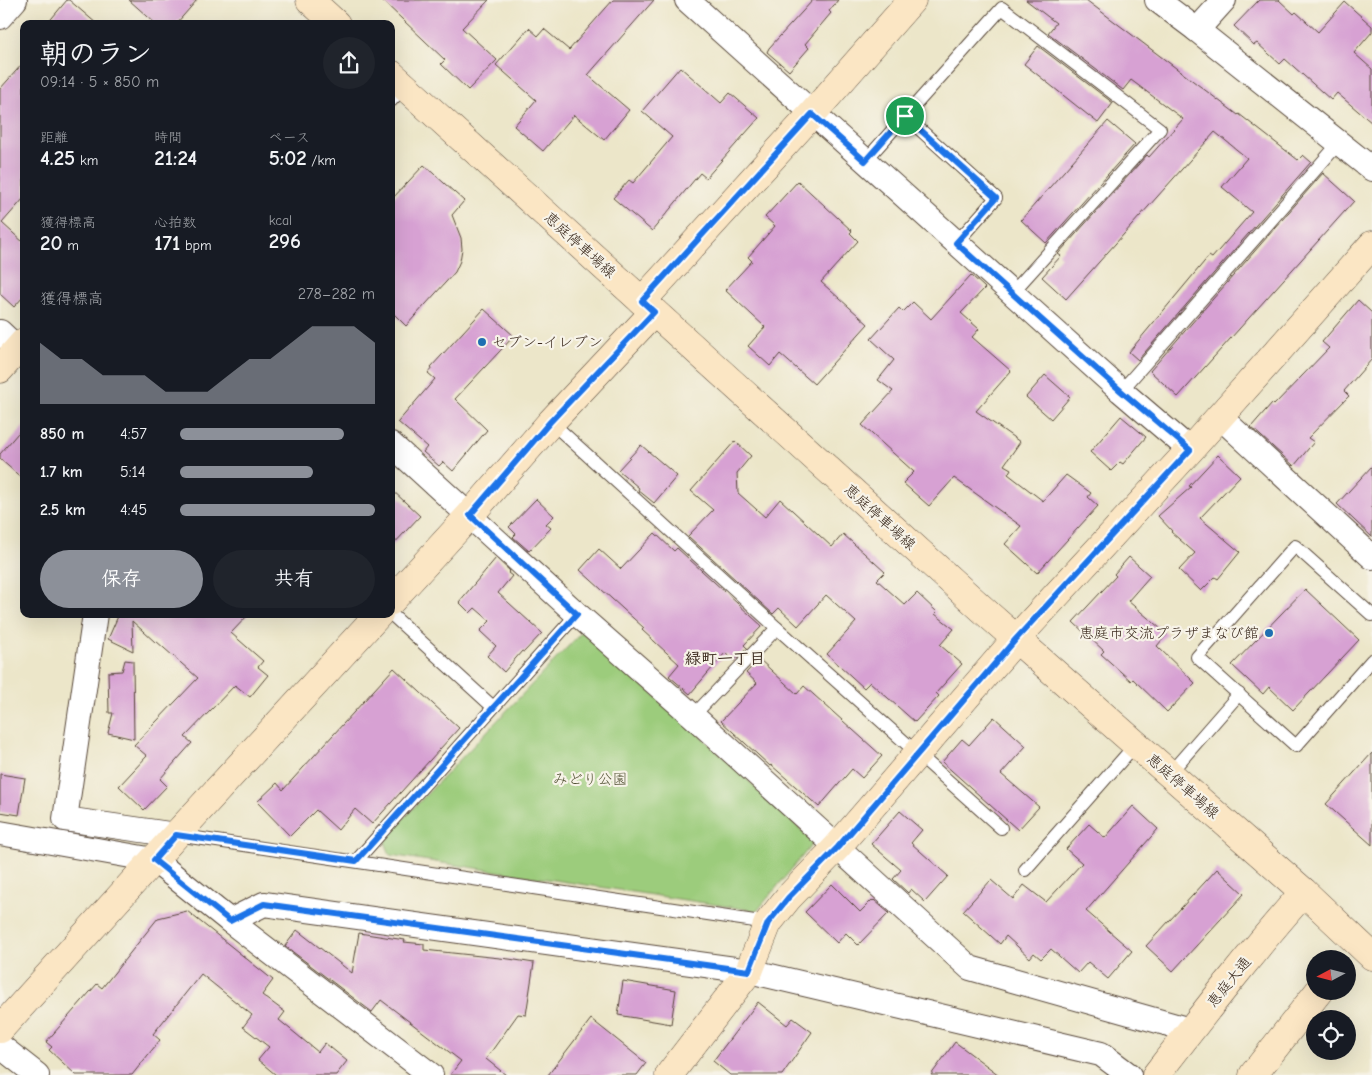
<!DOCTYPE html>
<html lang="ja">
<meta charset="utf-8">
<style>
:root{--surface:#171b24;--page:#20242c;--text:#f1f3f6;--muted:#9ea1a6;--accent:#8c9099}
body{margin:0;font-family:"Comic Neue","Klee One",sans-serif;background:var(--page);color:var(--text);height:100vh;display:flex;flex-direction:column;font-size:19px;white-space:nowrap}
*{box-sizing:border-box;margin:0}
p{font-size:16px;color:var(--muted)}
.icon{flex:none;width:28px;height:28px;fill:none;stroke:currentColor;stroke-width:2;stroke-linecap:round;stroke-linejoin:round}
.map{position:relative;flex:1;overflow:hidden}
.sheet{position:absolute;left:20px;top:20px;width:375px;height:598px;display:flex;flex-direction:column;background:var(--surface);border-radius:10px;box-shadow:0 5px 20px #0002}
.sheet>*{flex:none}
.needle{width:32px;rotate:263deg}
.controls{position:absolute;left:1306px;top:950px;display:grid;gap:10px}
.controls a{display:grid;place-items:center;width:50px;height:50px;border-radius:50%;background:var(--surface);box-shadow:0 5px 20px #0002;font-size:25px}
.pin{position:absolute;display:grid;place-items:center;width:42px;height:42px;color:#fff;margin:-21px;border:2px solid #fff;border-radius:50%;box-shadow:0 1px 5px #0007}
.round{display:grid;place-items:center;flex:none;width:52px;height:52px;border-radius:26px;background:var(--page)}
.head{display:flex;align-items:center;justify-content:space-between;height:85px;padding:0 20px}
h1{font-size:28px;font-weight:700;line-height:38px}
.metrics{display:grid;grid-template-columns:repeat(3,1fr);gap:8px;height:85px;padding:5px 20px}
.metrics div{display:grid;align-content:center}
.metrics b{font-size:21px;font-weight:700}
.metrics small{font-size:14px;font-weight:400}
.metrics p{font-size:14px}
.chart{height:140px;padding:10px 20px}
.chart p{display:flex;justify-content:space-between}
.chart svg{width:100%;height:90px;margin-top:5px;fill:var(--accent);opacity:.7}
.action{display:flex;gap:10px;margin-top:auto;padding:10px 20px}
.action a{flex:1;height:58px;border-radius:30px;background:var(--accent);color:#fff;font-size:20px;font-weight:700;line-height:58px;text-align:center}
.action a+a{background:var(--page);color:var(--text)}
ul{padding:0 20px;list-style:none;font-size:16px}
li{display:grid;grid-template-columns:80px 60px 1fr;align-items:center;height:38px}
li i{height:12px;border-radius:6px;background:var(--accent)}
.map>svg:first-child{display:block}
.green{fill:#9ccc7b;stroke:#6c7b4c}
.building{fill:#d7a1d3}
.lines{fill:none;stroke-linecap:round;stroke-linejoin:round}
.lane-casing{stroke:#564638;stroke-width:14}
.street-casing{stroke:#564638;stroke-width:26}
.secondary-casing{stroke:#564638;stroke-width:29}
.lane{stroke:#fff;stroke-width:12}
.street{stroke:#fff;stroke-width:24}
.secondary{stroke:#fbe6c4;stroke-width:28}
.route-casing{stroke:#fff;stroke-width:10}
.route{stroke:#1a73e8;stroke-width:6}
.poi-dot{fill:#1f6fb2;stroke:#f7f3e8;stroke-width:2}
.labels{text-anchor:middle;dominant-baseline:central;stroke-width:4.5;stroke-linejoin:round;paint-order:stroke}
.street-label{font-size:15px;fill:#3b2a1e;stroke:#f7f3e8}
.poi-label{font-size:15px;fill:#3b2a1e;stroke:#f7f3e8;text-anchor:start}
.park-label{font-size:15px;fill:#535235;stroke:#f7f3e8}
.neighbourhood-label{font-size:16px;font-weight:bold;fill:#3b2a1e;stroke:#f7f3e8}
</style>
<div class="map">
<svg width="1372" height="1075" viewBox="0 0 1372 1075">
<rect width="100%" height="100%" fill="#f7f3e8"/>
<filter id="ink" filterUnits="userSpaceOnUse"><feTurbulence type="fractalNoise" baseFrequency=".02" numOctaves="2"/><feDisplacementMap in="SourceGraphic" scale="10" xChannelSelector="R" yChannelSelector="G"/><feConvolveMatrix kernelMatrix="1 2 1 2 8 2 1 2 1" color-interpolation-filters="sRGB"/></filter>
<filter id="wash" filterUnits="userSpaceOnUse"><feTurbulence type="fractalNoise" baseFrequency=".0096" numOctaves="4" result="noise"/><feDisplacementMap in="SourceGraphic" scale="20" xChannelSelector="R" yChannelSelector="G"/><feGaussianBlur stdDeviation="1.12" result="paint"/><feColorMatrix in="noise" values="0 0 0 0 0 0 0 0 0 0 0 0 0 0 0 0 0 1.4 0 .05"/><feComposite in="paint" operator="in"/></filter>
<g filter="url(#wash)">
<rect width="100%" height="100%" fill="#ece6c9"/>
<path class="green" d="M582,632L690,726L814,842L757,911L390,855L384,839Z"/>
<g id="blocks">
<g class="building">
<path d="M67,0H69L97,24H47Z"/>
<path d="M129,0H197L176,24H156Z"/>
<path d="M382,0H489L462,28L497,60L468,90L441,64L445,60Z"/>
<path d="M613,0H654L588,75L629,110L604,140L574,115L543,151L514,126L536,100L496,65L529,28L538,36L544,29L569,50Z"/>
<path d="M813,0H838L829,11L831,13L805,44L809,48L789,71L767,52L769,48Z"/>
<path d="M1026,0H1086L1238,115L1239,114L1298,160L1303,155L1311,162L1138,360L1129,352L1209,256L1212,258L1252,212L1222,187L1247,158L1215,132L1066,299L1042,277L1061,256L1058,254L1147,155L1149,157L1183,119L1131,80L1123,90L1048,33L1056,23Z"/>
<path d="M1259,0H1279L1294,14L1296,12L1318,32L1345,2L1372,26V32L1354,53L1372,69V123L1337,93L1331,100L1285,59L1280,64L1257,43L1254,45L1234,26Z"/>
<path d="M1038,46L1113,103L1098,123L1024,64Z"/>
<path d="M24,62V198L2,223L24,243V296L14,307L0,294V89Z"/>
<path d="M680,67L721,103L730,93L759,118L706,178L700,173L652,231L613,198L629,180L633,183L672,137L642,111Z"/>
<path d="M1108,121L1135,144L1046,243L1021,220Z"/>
<path d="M424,165L464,201L452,215L461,238L462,249L460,261L455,272L406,326L391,311V200Z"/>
<path d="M1323,173L1354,201L1178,397L1150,371Z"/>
<path d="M798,181L852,231L850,233L858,241L821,282L868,324L814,384L780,354L770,366L748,346L765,327L725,290L752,261L748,257L775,226L765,217Z"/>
<path d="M971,275L985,288L961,313L979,329L972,337L1011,371L976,411L1020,442L1004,465L1011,469L1008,474L1043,501L1066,475L1091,493L1088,497L1098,506L1037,573L1005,544L1021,526L954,478L929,506L903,483L914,472L862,425L893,391L878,380L894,360L871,339L899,308L903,312L913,302L931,319Z"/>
<path d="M1358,300L1372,313V359L1344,391L1349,396L1308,438L1314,442L1294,466L1251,427L1272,403L1274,405L1329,348L1322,342Z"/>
<path d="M484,309L514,336L455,399L487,430L453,471L443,462L439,466L423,452L427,447L398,422L435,379L428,373L432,368L431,367Z"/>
<path d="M1045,375L1070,397L1051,419L1026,397Z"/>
<path d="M1121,416L1146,437L1123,464L1120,462L1111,471L1090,452Z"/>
<path d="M24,426V480L0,459V454Z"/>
<path d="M735,441L751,456L737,473L738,493L765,517L780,499L832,547L843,534L885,572L877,580L905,605L917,593L937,612L935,614L954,629L940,645L962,664L936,693L939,696L915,722L870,682L864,688L827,654L856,622L826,595L798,626L779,608L773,614L688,536L713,510L691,491Z"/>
<path d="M641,445L677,476L654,503L638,490L639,488L618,470Z"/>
<path d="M1218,455L1240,476L1200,518L1240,552L1218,579L1215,577L1201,591L1179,570L1195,553L1171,532L1172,531L1158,516L1191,487L1189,486Z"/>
<path d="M1372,466V537L1337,504Z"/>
<path d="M391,489L420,516L391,547Z"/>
<path d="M536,499L554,516L546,524L551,528L529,551L513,537L516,534L509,527Z"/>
<path d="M655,533L674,551L677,548L762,626L744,645L747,648L734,661L725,653L690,694L669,676L679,664L642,630L644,628L580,570L599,549L621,569Z"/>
<path d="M1129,557L1150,576L1128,601L1167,634L1157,646L1195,683L1167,712L1133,679L1131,681L1101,654L1104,651L1073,622L1116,576L1114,574Z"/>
<path d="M496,558L510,571L508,573L512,576L498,593L542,633L524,652L522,651L504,672L487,656L496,646L480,631L490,621L475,608L470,613L459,602Z"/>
<path d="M1305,589L1359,640L1293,710L1269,687L1263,694L1232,665Z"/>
<path d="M119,614H249L231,633L263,661L258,667L268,675L250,697L235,685L185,737L192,743L160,779L167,786L144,810L119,786L147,756L134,745L198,678L156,641L155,642L132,621L133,651L108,639Z"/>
<path d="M759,659L797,694L804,686L882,756L862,778L852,769L819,807L771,765L770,766L721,721L757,683L746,673Z"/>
<path d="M125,660L133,661L134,739L108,733L113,713H109L108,672L122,671Z"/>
<path d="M394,668L459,728L372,824L355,809L338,830L316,810L290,836L257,802L277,783L283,790Z"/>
<path d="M994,717L1026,746L1001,774L1039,807L1018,830L942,762L962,739L969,745Z"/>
<path d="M1372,753V845L1326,804Z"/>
<path d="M0,774L25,778L19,815L0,812Z"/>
<path d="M1133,806L1158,829L1086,911L1132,951L1108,979L1088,962L1078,973L1051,949L1041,959L1034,953L1030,958L1006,936L1000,944L963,911L991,880L1013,899L1024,885L1046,902L1082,863L1066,849L1089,824L1105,838Z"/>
<path d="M900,811L922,830L911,843L948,876L925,902L911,889L908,893L893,879L901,870L871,844Z"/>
<path d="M1217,869L1244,894L1173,971L1146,946Z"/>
<path d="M832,884L860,912L872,900L873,901L874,900L889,913L858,945L846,933L837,943L805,912Z"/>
<path d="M187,911L273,980L262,995L285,1012L279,1020L318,1052L325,1043L347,1061L336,1075H276L258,1060L269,1047L243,1027L252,1015L201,974L153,1034L160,1040L132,1075H76L49,1050L52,1047L46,1042L97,984L102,988L158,918Z"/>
<path d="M297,930L352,973L359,933L405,940L404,942L424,944V950L509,959L534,963L526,1015L518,1014L486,1059L506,1075H450L461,1061L381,1000L372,1012L285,946Z"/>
<path d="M623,981L676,990L671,1024L618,1015Z"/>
<path d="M758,1002L787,1025L793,1018L812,1032L782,1075H730L713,1061Z"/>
<path d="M591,1019L646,1063L637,1075H548Z"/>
<path d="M955,1042L999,1075H931Z"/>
</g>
</g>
</g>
<g filter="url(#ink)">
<use href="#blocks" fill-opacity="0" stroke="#564638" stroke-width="1"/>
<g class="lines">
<g class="lane-casing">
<g id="lane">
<path d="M391,101L405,86"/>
<path d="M905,116L996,198L956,243"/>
<path d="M865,161L1002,8L1160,129L1012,293"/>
<path d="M1121,391L1339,143"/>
<path d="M551,422L777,628L1001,828"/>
<path d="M391,614L493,707"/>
<path d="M1372,615L1295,546L1197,657L1296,746L1372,660"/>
<path d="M693,716L777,628"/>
<path d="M1169,774L1239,694"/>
<path d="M176,835L768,923"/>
<path d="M356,861L577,614"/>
<path d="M1025,870L1136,744"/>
</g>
</g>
<g class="street-casing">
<g id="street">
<path d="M687,0L1121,391L1190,450"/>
<path d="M1157,0L1197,30L1372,169"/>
<path d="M0,17L15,0"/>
<path d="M1197,30L1224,0"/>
<path d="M0,332L18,349"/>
<path d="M1219,416L1372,557"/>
<path d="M391,444L577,614L693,716L970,968L1190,1030"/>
<path d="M95,614L65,819L176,835"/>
<path d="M0,833L154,860L230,921L431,1075"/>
<path d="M230,921L264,904L749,971L1101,1054L1129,1075"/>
<path d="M0,1046L37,1075"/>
</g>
</g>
<g class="secondary-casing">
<g id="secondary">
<path d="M310,0L336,24"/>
<path d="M391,74L990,616L1304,892L1372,956"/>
<path d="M642,301L812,114L912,0"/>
<path d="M0,369L24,342"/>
<path d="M391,601L470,515L551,422L654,312"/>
<path d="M0,1029L176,835L379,614"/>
<path d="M669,1075L749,971L768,923L788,898L837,847L1016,639L1190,450L1372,245"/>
<path d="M1156,1075C1204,1013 1252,951 1304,892"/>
<path d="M1253,1075L1319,991"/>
</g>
</g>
<use href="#lane" class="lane"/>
<use href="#street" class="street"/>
<use href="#secondary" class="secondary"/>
</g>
</g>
<g class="lines" filter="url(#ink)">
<g class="route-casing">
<path id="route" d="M812,114L865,161L905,116L996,198L956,243L1121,391L1190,450L1016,639L838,847L788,898L768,923L749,971L264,904L230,921L154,860L176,835L356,861L577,614L470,515L550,422L654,312L642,301Z"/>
</g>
<use href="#route" class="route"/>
</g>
<g class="poi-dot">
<circle cx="482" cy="342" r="5"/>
<circle cx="1269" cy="633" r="5"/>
</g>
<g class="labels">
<g class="street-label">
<text transform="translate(580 245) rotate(42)">恵庭停車場線</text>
<text transform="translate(880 517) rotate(42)">恵庭停車場線</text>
<text transform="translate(1183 786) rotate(41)">恵庭停車場線</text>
<text transform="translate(1229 982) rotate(-51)">恵庭大通</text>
</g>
<g class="poi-label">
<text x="492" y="342">セブン-イレブン</text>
<text x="1259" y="633" text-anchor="end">恵庭市交流プラザまなび館</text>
</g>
<g class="park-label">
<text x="590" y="779">みどり公園</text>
</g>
<g class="neighbourhood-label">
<text x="725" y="659">緑町一丁目</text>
</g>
</g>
</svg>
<div class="controls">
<a><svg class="needle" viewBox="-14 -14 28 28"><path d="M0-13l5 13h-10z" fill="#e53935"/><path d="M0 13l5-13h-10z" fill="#9ea1a6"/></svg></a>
<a><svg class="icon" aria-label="locate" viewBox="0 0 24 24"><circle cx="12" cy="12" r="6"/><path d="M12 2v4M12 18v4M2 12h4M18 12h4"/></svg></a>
</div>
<div class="pin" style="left:905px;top:116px;background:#1e9e55"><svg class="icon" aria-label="arrive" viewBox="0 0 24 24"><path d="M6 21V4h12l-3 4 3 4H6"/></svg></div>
<section class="sheet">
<div class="head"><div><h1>朝のラン</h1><p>09:14 · 5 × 850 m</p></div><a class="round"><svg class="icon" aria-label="share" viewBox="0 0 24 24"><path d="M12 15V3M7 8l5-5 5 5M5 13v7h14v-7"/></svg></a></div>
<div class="metrics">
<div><p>距離</p><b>4.25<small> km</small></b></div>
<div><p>時間</p><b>21:24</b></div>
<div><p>ペース</p><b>5:02<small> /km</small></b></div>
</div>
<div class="metrics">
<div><p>獲得標高</p><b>20<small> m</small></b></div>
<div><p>心拍数</p><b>171<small> bpm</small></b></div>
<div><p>kcal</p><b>296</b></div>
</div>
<div class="chart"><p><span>獲得標高</span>278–282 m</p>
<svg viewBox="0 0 160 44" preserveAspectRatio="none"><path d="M0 44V14L10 22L20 22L30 30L40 30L50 30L60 38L70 38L80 38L90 30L100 22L110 22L120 14L130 6L140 6L150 6L160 14V44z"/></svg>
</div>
<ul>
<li><b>850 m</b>4:57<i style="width:84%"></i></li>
<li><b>1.7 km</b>5:14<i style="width:68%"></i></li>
<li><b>2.5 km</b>4:45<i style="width:100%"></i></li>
</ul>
<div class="action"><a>保存</a><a>共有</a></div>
</section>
</div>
